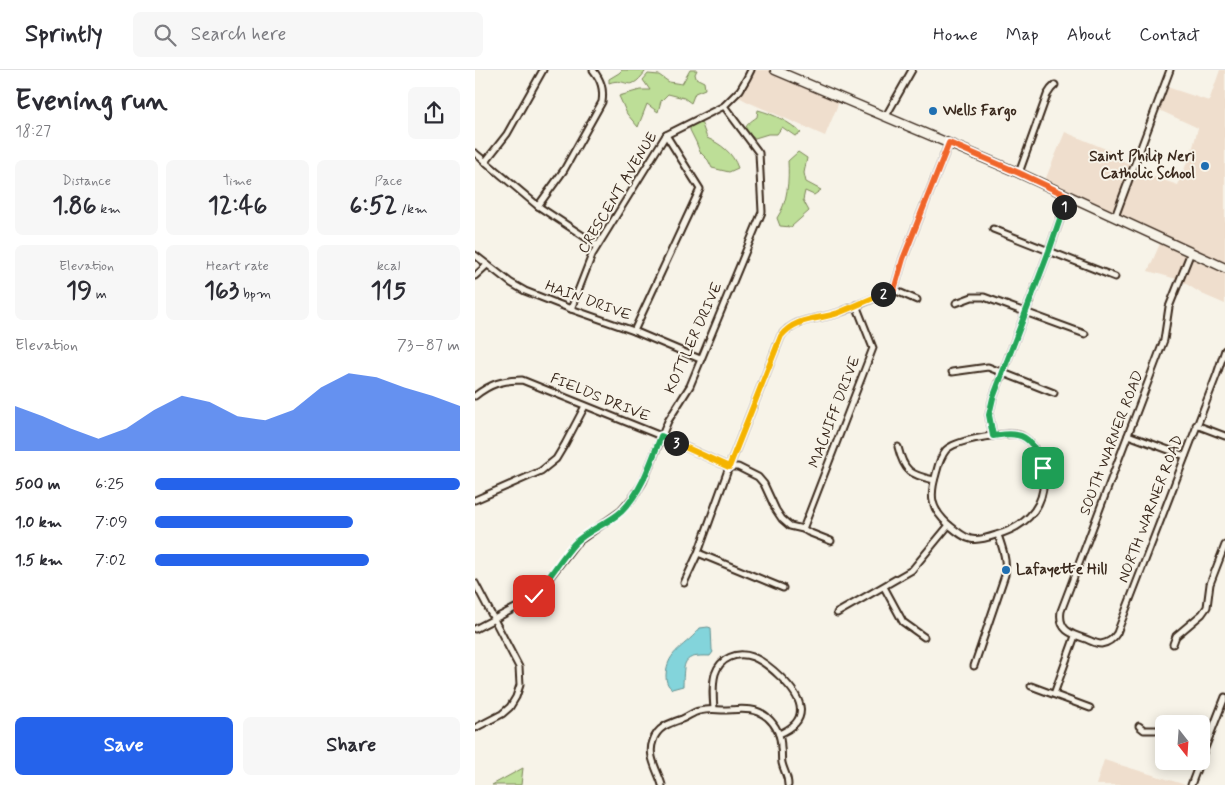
<!DOCTYPE html>
<meta charset="utf-8">
<style>
:root{--surface:#fff;--page:#f7f7f7;--text:#2b2b33;--muted:#7c7c81;--line:#e1e1e2;--accent:#2563eb}
body{margin:0;font-family:Mynerve,sans-serif;background:var(--page);color:var(--text);height:100vh;display:flex;flex-direction:column;font-size:19px;white-space:nowrap}
*{box-sizing:border-box;margin:0}
p{font-size:16px;color:var(--muted)}
.icon{flex:none;width:28px;height:28px;fill:none;stroke:currentColor;stroke-width:2;stroke-linecap:round;stroke-linejoin:round}
.map{position:relative;flex:1;overflow:hidden}
.panel{display:flex;flex-direction:column;background:var(--surface);width:475px}
.panel>*{flex:none}
.needle{width:32px;rotate:163deg}
.fabs{position:absolute;left:680px;top:645px;display:grid;gap:10px}
.fabs a{display:grid;place-items:center;width:55px;height:55px;border-radius:8px;background:var(--surface);box-shadow:0 2px 12px #0003;font-size:25px}
.pin{position:absolute;display:grid;place-items:center;width:42px;height:42px;color:#fff;margin:-21px;border-radius:10px;box-shadow:0 2px 8px #0006}
.km{position:absolute;width:25px;height:25px;margin:-12px;border-radius:50%;background:#222;color:#fff;font-size:14px;line-height:25px;text-align:center}
.round{display:grid;place-items:center;flex:none;width:52px;height:52px;border-radius:8px;background:var(--page)}
.head{display:flex;align-items:center;justify-content:space-between;height:85px;padding:0 15px}
h1{font-size:28px;font-weight:700;line-height:38px}
.metrics{display:grid;grid-template-columns:repeat(3,1fr);gap:8px;height:85px;padding:5px 15px}
.metrics div{display:grid;align-content:center;border-radius:8px;background:var(--page);text-align:center}
.metrics b{font-size:25px;font-weight:700}
.metrics small{font-size:14px;font-weight:400}
.metrics p{font-size:14px}
.chart{height:140px;padding:10px 15px}
.chart p{display:flex;justify-content:space-between}
.chart svg{width:100%;height:90px;margin-top:5px;fill:var(--accent);opacity:.7}
.primary-button{display:flex;gap:10px;margin-top:auto;padding:10px 15px}
.primary-button a{flex:1;height:58px;border-radius:8px;background:var(--accent);color:#fff;font-size:20px;font-weight:700;line-height:58px;text-align:center}
.primary-button a+a{background:var(--page);color:var(--text)}
ul{padding:0 15px;list-style:none;font-size:16px}
li{display:grid;grid-template-columns:80px 60px 1fr;align-items:center;height:38px}
li i{height:12px;border-radius:6px;background:var(--accent)}
header{display:flex;align-items:center;gap:30px;box-sizing:border-box;height:70px;padding:0 25px;background:var(--surface);border-bottom:1px solid var(--line)}
header strong{font-size:24px}
nav{display:flex;gap:28px;margin-inline-start:auto;font-size:18px}
.search{width:350px;height:45px;background:var(--page);display:flex;align-items:center;gap:12px;box-sizing:border-box;padding:0 18px;border-radius:8px;color:var(--muted);font-size:19px}
main{display:flex;flex:1;min-height:0}
.map>svg:first-child{display:block}
.built{fill:#efdecd}
.green{fill:#bdde97;stroke:#7c845a}
.water{fill:#83d4db;stroke:#66908f}
.lines{fill:none;stroke-linecap:round;stroke-linejoin:round}
.minor-casing{stroke:#3b2a1e;stroke-width:9}
.primary-casing{stroke:#3b2a1e;stroke-width:11}
.minor{stroke:#f7f3e8;stroke-width:5}
.primary{stroke:#f7f3e8;stroke-width:8}
.split-1-casing{stroke:#fff;stroke-width:10}
.split-2-casing{stroke:#fff;stroke-width:10}
.split-3-casing{stroke:#fff;stroke-width:10}
.split-4-casing{stroke:#fff;stroke-width:10}
.split-1{stroke:#22a559;stroke-width:6}
.split-2{stroke:#f0652b;stroke-width:6}
.split-3{stroke:#f5b400;stroke-width:6}
.split-4{stroke:#22a559;stroke-width:6}
.poi-dot{fill:#1f6fb2;stroke:#f7f3e8;stroke-width:2}
.labels{text-anchor:middle;dominant-baseline:central;stroke-width:4;stroke-linejoin:round;paint-order:stroke}
.poi-label{font-size:15px;font-weight:bold;fill:#3b2a1e;stroke:#f7f3e8;text-anchor:start}
.street-label{font-size:15px;fill:#3b2a1e;stroke:#f7f3e8}
</style>
<header>
<strong>Sprintly</strong>
<div class="search"><svg class="icon" aria-label="search" viewBox="0 0 24 24"><circle cx="10" cy="10" r="6"/><path d="M15 15l6 6"/></svg>Search here</div>
<nav><a>Home</a><a>Map</a><a>About</a><a>Contact</a></nav>
</header>
<main>
<section class="panel">
<div class="head"><div><h1>Evening run</h1><p>18:27</p></div><a class="round"><svg class="icon" aria-label="share" viewBox="0 0 24 24"><path d="M12 15V3M7 8l5-5 5 5M5 13v7h14v-7"/></svg></a></div>
<div class="metrics">
<div><p>Distance</p><b>1.86<small> km</small></b></div>
<div><p>Time</p><b>12:46</b></div>
<div><p>Pace</p><b>6:52<small> /km</small></b></div>
</div>
<div class="metrics">
<div><p>Elevation</p><b>19<small> m</small></b></div>
<div><p>Heart rate</p><b>163<small> bpm</small></b></div>
<div><p>kcal</p><b>115</b></div>
</div>
<div class="chart"><p><span>Elevation</span>73–87 m</p>
<svg viewBox="0 0 160 44" preserveAspectRatio="none"><path d="M0 44V22L10 27L20 33L30 38L40 33L50 24L60 17L70 20L80 27L90 29L100 24L110 13L120 6L130 8L140 13L150 17L160 22V44z"/></svg>
</div>
<ul>
<li><b>500 m</b>6:25<i style="width:100%"></i></li>
<li><b>1.0 km</b>7:09<i style="width:65%"></i></li>
<li><b>1.5 km</b>7:02<i style="width:70%"></i></li>
</ul>
<div class="primary-button"><a>Save</a><a>Share</a></div>
</section>
<div class="map">
<svg width="750" height="715" viewBox="0 0 750 715">
<rect width="100%" height="100%" fill="#f7f3e8"/>
<filter id="ink" filterUnits="userSpaceOnUse"><feTurbulence type="fractalNoise" baseFrequency=".02" numOctaves="2"/><feDisplacementMap in="SourceGraphic" scale="10" xChannelSelector="R" yChannelSelector="G"/><feConvolveMatrix kernelMatrix="1 2 1 2 8 2 1 2 1" color-interpolation-filters="sRGB"/></filter>
<g filter="url(#ink)">
<g class="built">
<path d="M276,0H300L366,27L350,66L273,32L260,25Z"/>
<path d="M745,0H750V234L727,224L705,210L673,201L687,169L568,115L590,62L638,82L637,88L659,95L658,100L703,115L718,77L723,58L680,38L689,16L734,31Z"/>
<path d="M629,690L711,715H621Z"/>
</g>
<g class="green">
<path d="M147,0H170V2C153,25 152,6 134,13V9L144,3Z"/>
<path d="M215,0H222L220,4L221,8L229,12L230,19L220,23L216,33L209,28L193,24L186,31L183,42L172,34L163,57L152,44L144,26L165,20H175L168,10L173,4L184,5L194,12L207,14Z"/>
<path d="M283,40C298,44 315,52 326,63L320,66L307,57L302,64H293L280,68L269,63C271,54 275,52 282,47Z"/>
<path d="M226,52L232,68C246,74 258,83 263,98L254,102L237,98L233,90L225,82L221,72L215,60V54Z"/>
<path d="M323,82L332,88L329,103L331,112L346,120L339,125L330,121L328,130L334,141L316,157L305,156L302,148C313,132 314,110 313,91Z"/>
<path d="M48,698L46,715H17Z"/>
</g>
<path class="water" d="M233,557L236,558L237,580L238,582L235,586C207,585 209,591 208,616L197,619C192,615 191,611 191,605C192,580 212,576 225,558Z"/>
<g class="lines">
<g class="minor-casing">
<g id="minor">
<path d="M411,46L437,0"/>
<path d="M0,83L63,136L122,175"/>
<path d="M10,92L32,64L68,0"/>
<path d="M544,103L572,25L576,19L580,15"/>
<path d="M63,136L89,100L127,32C129,19 126,10 118,0"/>
<path d="M640,147L695,0"/>
<path d="M518,159L640,207"/>
<path d="M716,182L694,237L689,270L586,541C583,560 596,564 611,569C616,571 621,574 626,574C633,573 639,568 642,563L742,304L750,280"/>
<path d="M0,185L36,213L50,221L96,239L159,261L225,289"/>
<path d="M0,206L12,195"/>
<path d="M419,220L442,230"/>
<path d="M481,233L497,227H509L610,264"/>
<path d="M96,239L117,185L191,65L249,36L265,20L272,8L276,0"/>
<path d="M159,261L225,119L191,65"/>
<path d="M477,302L513,297L579,323"/>
<path d="M0,326C15,314 27,310 47,310L186,366L254,397H263L283,407L289,414L301,440L307,449L315,456L328,459L333,462L356,471"/>
<path d="M721,355L750,366"/>
<path d="M533,364C536,364 540,364 544,365C551,367 557,374 560,380C571,399 572,423 559,441C550,453 536,461 521,465C497,473 493,471 474,455C456,439 454,427 461,404C463,396 465,387 471,380C481,370 518,365 533,364Z"/>
<path d="M653,365L710,386"/>
<path d="M518,366L514,345L518,328L574,181L593,126"/>
<path d="M423,377C429,401 435,405 459,410"/>
<path d="M0,430L66,401L81,389L90,374L110,336"/>
<path d="M328,459L398,278L381,235"/>
<path d="M223,483L308,518"/>
<path d="M0,513L44,597L45,615L41,627L35,637L27,644L0,658"/>
<path d="M209,513L223,483L254,397L306,266C320,247 343,250 363,243C382,236 400,227 419,220L428,189L474,73"/>
<path d="M409,517L428,552L449,567"/>
<path d="M362,543L437,500L474,455"/>
<path d="M0,559L48,534L59,526L71,512L101,473L146,441L159,426L168,412L193,351L215,316L287,142L284,83L249,36"/>
<path d="M698,574L701,566L727,544L732,537L735,514L750,475"/>
<path d="M499,596L530,505C532,491 528,479 523,465"/>
<path d="M556,616L615,638"/>
<path d="M579,624L600,566"/>
<path d="M239,639C238,627 237,615 240,604C245,588 262,581 278,587C293,593 322,619 325,636C328,651 316,659 304,664"/>
<path d="M664,656L669,660H689"/>
<path d="M726,661L735,665"/>
<path d="M726,688L750,627"/>
<path d="M187,715C183,701 172,686 178,671C182,657 195,653 207,649C213,647 218,642 224,641C232,639 239,639 247,640C263,640 279,636 292,647C301,655 306,666 306,678C307,683 306,688 307,693C309,702 313,705 313,715"/>
<path d="M716,715L725,691"/>
</g>
</g>
<g class="primary-casing">
<path id="primary" d="M300,0L544,103L750,198"/>
</g>
<use href="#minor" class="minor"/>
<use href="#primary" class="primary"/>
</g>
</g>
<g class="lines" filter="url(#ink)">
<g class="split-1-casing">
<path id="split-1" d="M568,398C564,385 557,367 542,365C534,363 526,365 518,366L514,345L518,328L574,181L589,137"/>
</g>
<g class="split-2-casing">
<path id="split-2" d="M408,224L419,220L428,189L474,73L544,103L593,126L589,137"/>
</g>
<g class="split-3-casing">
<path id="split-3" d="M201,373L254,397L306,266C321,247 343,250 363,243C378,237 393,230 408,224"/>
</g>
<g class="split-4-casing">
<path id="split-4" d="M59,526C74,509 85,490 99,474C112,460 133,454 147,441C167,421 176,392 186,366L201,373"/>
</g>
<use href="#split-1" class="split-1"/>
<use href="#split-2" class="split-2"/>
<use href="#split-3" class="split-3"/>
<use href="#split-4" class="split-4"/>
</g>
<g class="poi-dot">
<circle cx="458" cy="41" r="5"/>
<circle cx="730" cy="96" r="5"/>
<circle cx="531" cy="500" r="5"/>
</g>
<g class="labels">
<g class="poi-label">
<text x="468" y="41">Wells Fargo</text>
<text x="720" y="87" text-anchor="end">Saint Philip Neri<tspan x="720" dy="17">Catholic School</tspan></text>
<text x="541" y="500">Lafayette Hill</text>
</g>
<g class="street-label">
<text transform="translate(143 123) rotate(-59)">CRESCENT AVENUE</text>
<text transform="translate(113 231) rotate(20)">HAIN DRIVE</text>
<text transform="translate(219 268) rotate(-66)">KOTTLER DRIVE</text>
<text transform="translate(125 328) rotate(22)">FIELDS DRIVE</text>
<text transform="translate(360 342) rotate(-69)">MACNIFF DRIVE</text>
<text transform="translate(637 373) rotate(-69)">SOUTH WARNER ROAD</text>
<text transform="translate(676 439) rotate(-69)">NORTH WARNER ROAD</text>
</g>
</g>
</svg>
<div class="fabs">
<a><svg class="needle" viewBox="-14 -14 28 28"><path d="M0-13l5 13h-10z" fill="#e53935"/><path d="M0 13l5-13h-10z" fill="#7c7c81"/></svg></a>
</div>
<div class="pin" style="left:568px;top:398px;background:#1e9e55"><svg class="icon" aria-label="arrive" viewBox="0 0 24 24"><path d="M6 21V4h12l-3 4 3 4H6"/></svg></div>
<div class="pin" style="left:59px;top:526px;background:#d93025"><svg class="icon" aria-label="check" viewBox="0 0 24 24"><path d="M5 12l5 5 9-10"/></svg></div>
<b class="km" style="left:589px;top:137px">1</b>
<b class="km" style="left:408px;top:224px">2</b>
<b class="km" style="left:201px;top:373px">3</b>
</div>
</main>
